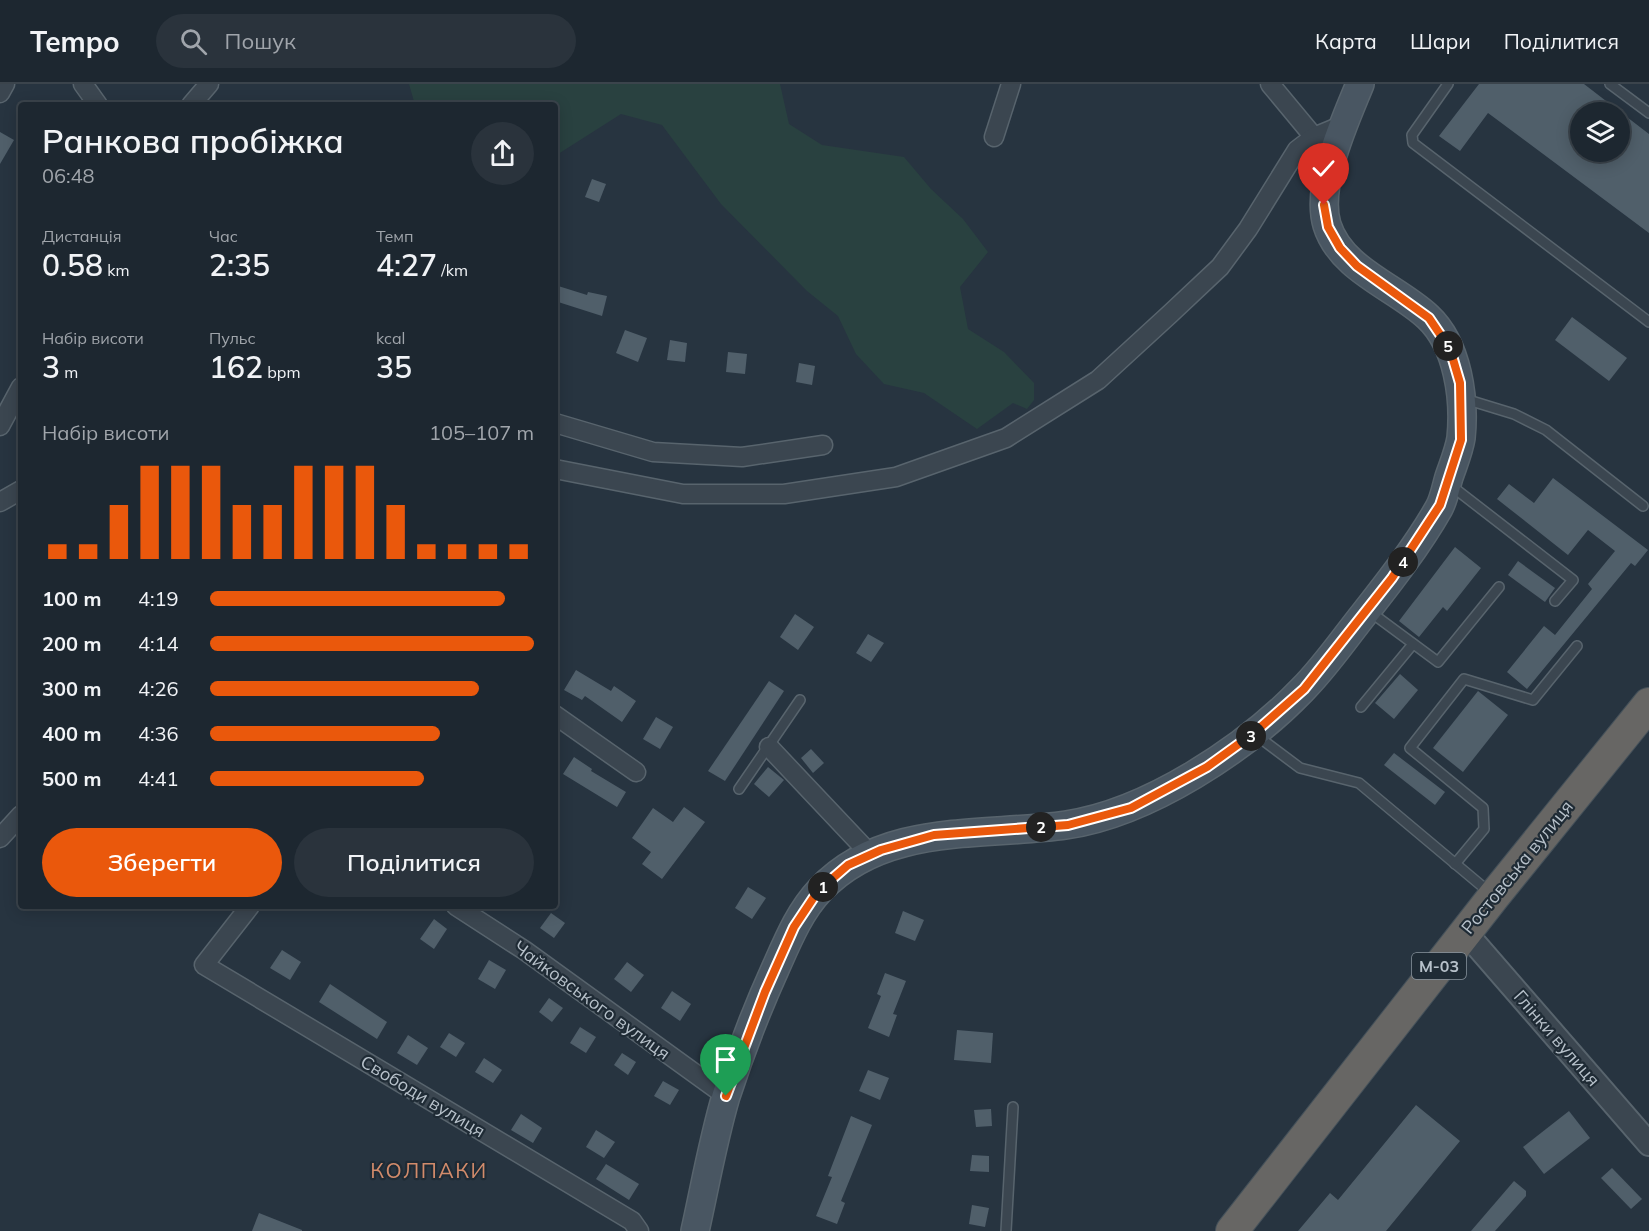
<!DOCTYPE html>
<html lang="uk">
<meta charset="utf-8">
<style>
:root{--surface:#1d2730;--page:#2a333c;--text:#f1f3f6;--muted:#a0a5ab;--line:#3b444c;--accent:#ea580c}
body{margin:0;font-family:Mulish,sans-serif;background:var(--page);color:var(--text);height:100vh;display:flex;flex-direction:column;font-size:22px;white-space:nowrap}
*{box-sizing:border-box;margin:0}
p{font-size:20px;color:var(--muted)}
.icon{flex:none;width:33px;height:33px;fill:none;stroke:currentColor;stroke-width:2;stroke-linecap:round;stroke-linejoin:round}
.map{position:relative;flex:1;overflow:hidden}
.drawer{position:absolute;left:18px;top:18px;width:540px;height:807px;display:flex;flex-direction:column;background:var(--surface);border-radius:6px;box-shadow:0 3px 15px #0003,0 0 0 2px var(--line)}
.drawer>*{flex:none}
.controls{position:absolute;left:1570px;top:18px;display:grid;gap:12px}
.controls a{display:grid;place-items:center;width:60px;height:60px;border-radius:50%;background:var(--surface);box-shadow:0 3px 15px #0003,0 0 0 2px var(--line);font-size:30px}
.pin{position:absolute;display:grid;place-items:center;width:51px;height:51px;color:#fff;margin:-62px -26px;border-radius:50% 50% 50% 0;rotate:-45deg;box-shadow:0 0 6px #0007}
.pin .icon{rotate:45deg}
.km{position:absolute;width:30px;height:30px;margin:-15px;border-radius:50%;background:#222;color:#fff;font-size:16px;line-height:30px;text-align:center}
.round{display:grid;place-items:center;flex:none;width:63px;height:63px;border-radius:32px;background:var(--page)}
.headline{display:flex;align-items:center;justify-content:space-between;height:102px;padding:0 24px}
h1{font-size:33px;font-weight:600;line-height:45px}
.figures{display:grid;grid-template-columns:repeat(3,1fr);gap:9px;height:102px;padding:6px 24px}
.figures div{display:grid;align-content:center}
.figures b{font-size:30px;font-weight:600}
.figures small{font-size:16px;font-weight:400}
.figures p{font-size:16px}
.chart{height:168px;padding:12px 24px}
.chart p{display:flex;justify-content:space-between}
.chart svg{width:100%;height:108px;margin-top:6px;stroke:var(--accent);stroke-width:6}
.cta{display:flex;gap:12px;margin-top:auto;padding:12px 24px}
.cta a{flex:1;height:69px;border-radius:36px;background:var(--accent);color:#fff;font-size:24px;font-weight:600;line-height:69px;text-align:center}
.cta a+a{background:var(--page);color:var(--text)}
ul{padding:0 24px;list-style:none;font-size:20px}
li{display:grid;grid-template-columns:96px 72px 1fr;align-items:center;height:45px}
li i{height:15px;border-radius:8px;background:var(--accent)}
header{display:flex;align-items:center;gap:36px;box-sizing:border-box;height:84px;padding:0 30px;background:var(--surface);border-bottom:2px solid var(--line)}
header strong{font-size:28px}
nav{display:flex;gap:33px;margin-inline-start:auto;font-size:21px}
.search{width:420px;height:54px;background:var(--page);display:flex;align-items:center;gap:15px;box-sizing:border-box;padding:0 21px;border-radius:33px;color:var(--muted);font-size:22px}
.map>svg:first-child{display:block}
.green{fill:#294140}
.building{fill:#505f6a;fill-rule:evenodd}
.lines{fill:none;stroke-linecap:round;stroke-linejoin:round}
.service-casing{stroke:#58646d;stroke-width:12}
.minor-casing{stroke:#58646d;stroke-width:21}
.tertiary-casing{stroke:#58646d;stroke-width:26}
.secondary-casing{stroke:#58646d;stroke-width:30}
.trunk-casing{stroke:#45515a;stroke-width:34}
.service{stroke:#3b4650;stroke-width:9}
.minor{stroke:#3b4650;stroke-width:18}
.tertiary{stroke:#3b4650;stroke-width:22}
.secondary{stroke:#495662;stroke-width:27}
.trunk{stroke:#676664;stroke-width:32}
.route-casing{stroke:#fff;stroke-width:12}
.route{stroke:#ea580c;stroke-width:8}
.labels{text-anchor:middle;dominant-baseline:central;stroke-width:4.5;stroke-linejoin:round;paint-order:stroke}
.shield{fill:#1f2b35;stroke:#89949d;stroke-width:1.5}
.shield-label{font-size:16px;font-weight:bold;fill:#b7c1ca}
.street-label{font-size:18px;fill:#b7c1ca;stroke:#1f2b35}
.quarter-label{font-size:21px;letter-spacing:1.5px;fill:#d28b6b;stroke:#1f2b35}
</style>
<header>
<strong>Tempo</strong>
<div class="search"><svg class="icon" aria-label="search" viewBox="0 0 24 24"><circle cx="10" cy="10" r="6"/><path d="M15 15l6 6"/></svg>Пошук</div>
<nav><a>Карта</a><a>Шари</a><a>Поділитися</a></nav>
</header>
<div class="map">
<svg width="1649" height="1147" viewBox="0 0 1649 1147">
<rect width="100%" height="100%" fill="#273440"/>
<path class="green" d="M409,0H780L789,40L822,61L904,73L931,105L963,135L988,168L960,203L968,245L1004,268L1034,299V316L1027,325L1013,319L977,345L924,309L884,300L856,270L838,232L807,207L721,120L662,41L621,30L555,72V21H415Z"/>
<g class="building">
<path d="M1479,0H1584L1649,50V149L1488,29L1460,67L1439,52ZM1581,28H1620V68H1581Z"/>
<path d="M0,48L14,56L0,80Z"/>
<path d="M592,95L606,100L599,118L585,113Z"/>
<path d="M555,201L587,211L588,208L607,212L602,232L555,217Z"/>
<path d="M1572,233L1627,274L1609,297L1555,256Z"/>
<path d="M625,246L647,254L638,278L616,269Z"/>
<path d="M670,256L687,259L685,278L667,276Z"/>
<path d="M728,268L747,270L745,290L726,288Z"/>
<path d="M799,279L815,282L812,301L796,298Z"/>
<path d="M1553,394L1648,466L1635,482L1631,479L1527,605L1507,588L1544,542L1555,551L1592,505L1588,500L1615,467L1588,446L1568,471L1497,415L1509,400L1534,419Z"/>
<path d="M1455,463L1481,484L1447,527L1443,523L1419,553L1399,537Z"/>
<path d="M1518,477L1555,504L1545,518L1508,491Z"/>
<path d="M795,530L814,543L798,566L780,553Z"/>
<path d="M868,550L884,559L871,578L856,569Z"/>
<path d="M576,586L611,607L614,602L636,617L622,638L585,612L582,616L564,606Z"/>
<path d="M1400,590L1418,606L1394,635L1375,619Z"/>
<path d="M769,597L784,607L725,697L708,687Z"/>
<path d="M1478,607L1508,631L1463,688L1433,664Z"/>
<path d="M656,633L673,643L660,665L643,655Z"/>
<path d="M811,665L824,679L813,689L801,674Z"/>
<path d="M1394,669L1445,708L1435,721L1384,681Z"/>
<path d="M574,673L592,685L591,687L626,708L617,723L563,690Z"/>
<path d="M768,683L784,696L769,713L754,700Z"/>
<path d="M684,723L705,738L662,795L642,780L651,768L632,754L653,724L673,738Z"/>
<path d="M748,803L766,814L752,835L735,824Z"/>
<path d="M903,827L924,836L915,857L895,849Z"/>
<path d="M551,829L565,839L554,854L540,844Z"/>
<path d="M434,835L447,845L434,865L420,855Z"/>
<path d="M282,866L301,878L290,896L270,884Z"/>
<path d="M489,876L506,886L495,905L478,895Z"/>
<path d="M627,878L644,891L631,908L614,895Z"/>
<path d="M885,889L906,897L893,930L897,931L889,953L868,944L881,912L877,910Z"/>
<path d="M330,900L387,938L377,955L319,918Z"/>
<path d="M672,907L691,920L680,937L661,924Z"/>
<path d="M549,914L563,924L552,938L539,928Z"/>
<path d="M580,943L596,953L586,969L570,959Z"/>
<path d="M957,946L993,949L991,979L954,976Z"/>
<path d="M449,949L465,959L456,973L440,963Z"/>
<path d="M408,951L428,964L417,981L397,969Z"/>
<path d="M622,969L636,978L628,991L614,981Z"/>
<path d="M484,974L502,986L493,999L475,988Z"/>
<path d="M868,986L889,994L880,1016L859,1007Z"/>
<path d="M663,997L679,1006L670,1021L654,1012Z"/>
<path d="M1416,1021L1460,1057L1386,1147H1298L1330,1109L1338,1116Z"/>
<path d="M991,1025L992,1042L976,1043L974,1026Z"/>
<path d="M1569,1027L1590,1054L1544,1090L1523,1063Z"/>
<path d="M521,1030L542,1044L533,1059L511,1046Z"/>
<path d="M851,1032L872,1041L841,1117L845,1119L837,1140L816,1132L832,1093L828,1092Z"/>
<path d="M596,1046L615,1058L604,1074L586,1063Z"/>
<path d="M972,1071L989,1072V1088L970,1087Z"/>
<path d="M606,1080L639,1100L629,1116L596,1095Z"/>
<path d="M1612,1084L1642,1115L1631,1125L1601,1094Z"/>
<path d="M1514,1097L1526,1107V1112L1495,1147H1471Z"/>
<path d="M972,1121L989,1124L985,1143L969,1140Z"/>
<path d="M259,1129L302,1146V1147H252Z"/>
</g>
<g class="lines">
<g class="service-casing">
<g id="service">
<path d="M1448,0L1412,51L1413,59L1649,238"/>
<path d="M1610,0L1649,29"/>
<path d="M1465,315L1514,330L1546,346L1643,422"/>
<path d="M1449,400L1573,496L1555,517"/>
<path d="M1369,527L1438,578L1499,503"/>
<path d="M1361,623L1413,560"/>
<path d="M1256,651L1300,684L1359,699L1489,808"/>
<path d="M739,705L800,616"/>
<path d="M1455,780L1484,745L1483,724L1410,664L1464,595L1533,616L1577,562"/>
<path d="M1006,1147L1013,1023"/>
</g>
</g>
<g class="minor-casing">
<g id="minor">
<path d="M83,0L98,21"/>
<path d="M1270,0L1314,53"/>
<path d="M0,9L5,0"/>
<path d="M191,21L209,0"/>
<path d="M994,53L1011,0"/>
<path d="M555,339L653,368L742,373L823,361"/>
<path d="M0,342L21,303"/>
<path d="M555,385L683,410H784L896,393L1006,354L1098,296L1170,230L1220,183L1248,145L1297,66L1314,53L1343,41"/>
<path d="M0,418L21,406"/>
<path d="M555,631L636,688"/>
<path d="M769,663L871,771"/>
<path d="M0,754L21,731"/>
<path d="M250,822L204,881L632,1137L639,1147"/>
<path d="M456,822L524,866L726,1012"/>
</g>
</g>
<g class="tertiary-casing">
<path id="tertiary" d="M1465,848L1649,1060"/>
</g>
<g class="secondary-casing">
<path id="secondary" d="M695,1147C705,1102 713,1056 726,1012C740,969 757,925 776,883C788,856 800,827 820,806C884,738 982,753 1066,741C1148,729 1245,665 1302,606C1325,583 1344,555 1364,530C1390,497 1418,461 1439,424C1444,415 1446,403 1449,393C1453,381 1459,367 1461,354C1465,315 1458,261 1428,233C1396,203 1341,186 1327,141C1315,101 1345,37 1360,0"/>
</g>
<g class="trunk-casing">
<path id="trunk" d="M1232,1147L1494,812L1649,620"/>
</g>
<use href="#service" class="service"/>
<use href="#minor" class="minor"/>
<use href="#tertiary" class="tertiary"/>
<use href="#secondary" class="secondary"/>
<use href="#trunk" class="trunk"/>
</g>
<g class="lines">
<g class="route-casing">
<path id="route" d="M726,1012L765,908L794,843L818,807L848,781L881,766L934,751L1068,741L1131,724L1207,683L1254,649L1304,605L1392,494L1440,421L1461,356L1460,299L1450,265L1429,234L1357,182L1340,164L1328,143L1324,121"/>
</g>
<use href="#route" class="route"/>
</g>
<g class="labels">
<rect class="shield" x="1412" y="869" width="54" height="26" rx="4.5"/>
<g class="shield-label">
<text x="1439" y="882">М-03</text>
</g>
<g class="street-label">
<text transform="translate(1517 783) rotate(-51)">Ростовська вулиця</text>
<text transform="translate(592 916) rotate(36)">Чайковського вулиця</text>
<text transform="translate(1557 954) rotate(49)">Глінки вулиця</text>
<text transform="translate(423 1012) rotate(31)">Свободи вулиця</text>
</g>
<g class="quarter-label">
<text x="429" y="1086">КОЛПАКИ</text>
</g>
</g>
</svg>
<div class="controls">
<a><svg class="icon" aria-label="layers" viewBox="0 0 24 24"><path d="M12 4l9 5-9 5-9-5zM3 14l9 5 9-5"/></svg></a>
</div>
<div class="pin" style="left:726px;top:1012px;background:#1e9e55"><svg class="icon" aria-label="arrive" viewBox="0 0 24 24"><path d="M6 21V4h12l-3 4 3 4H6"/></svg></div>
<div class="pin" style="left:1324px;top:121px;background:#d93025"><svg class="icon" aria-label="check" viewBox="0 0 24 24"><path d="M5 12l5 5 9-10"/></svg></div>
<b class="km" style="left:823px;top:803px">1</b>
<b class="km" style="left:1041px;top:743px">2</b>
<b class="km" style="left:1251px;top:652px">3</b>
<b class="km" style="left:1403px;top:478px">4</b>
<b class="km" style="left:1448px;top:262px">5</b>
<section class="drawer">
<div class="headline"><div><h1>Ранкова пробіжка</h1><p>06:48</p></div><a class="round"><svg class="icon" aria-label="share" viewBox="0 0 24 24"><path d="M12 15V3M7 8l5-5 5 5M5 13v7h14v-7"/></svg></a></div>
<div class="figures">
<div><p>Дистанція</p><b>0.58<small> km</small></b></div>
<div><p>Час</p><b>2:35</b></div>
<div><p>Темп</p><b>4:27<small> /km</small></b></div>
</div>
<div class="figures">
<div><p>Набір висоти</p><b>3<small> m</small></b></div>
<div><p>Пульс</p><b>162<small> bpm</small></b></div>
<div><p>kcal</p><b>35</b></div>
</div>
<div class="chart"><p><span>Набір висоти</span>105–107 m</p>
<svg viewBox="0 0 160 44" preserveAspectRatio="none"><path d="M5 44V38M15 44V38M25 44V22M35 44V6M45 44V6M55 44V6M65 44V22M75 44V22M85 44V6M95 44V6M105 44V6M115 44V22M125 44V38M135 44V38M145 44V38M155 44V38"/></svg>
</div>
<ul>
<li><b>100 m</b>4:19<i style="width:91%"></i></li>
<li><b>200 m</b>4:14<i style="width:100%"></i></li>
<li><b>300 m</b>4:26<i style="width:83%"></i></li>
<li><b>400 m</b>4:36<i style="width:71%"></i></li>
<li><b>500 m</b>4:41<i style="width:66%"></i></li>
</ul>
<div class="cta"><a>Зберегти</a><a>Поділитися</a></div>
</section>
</div>
